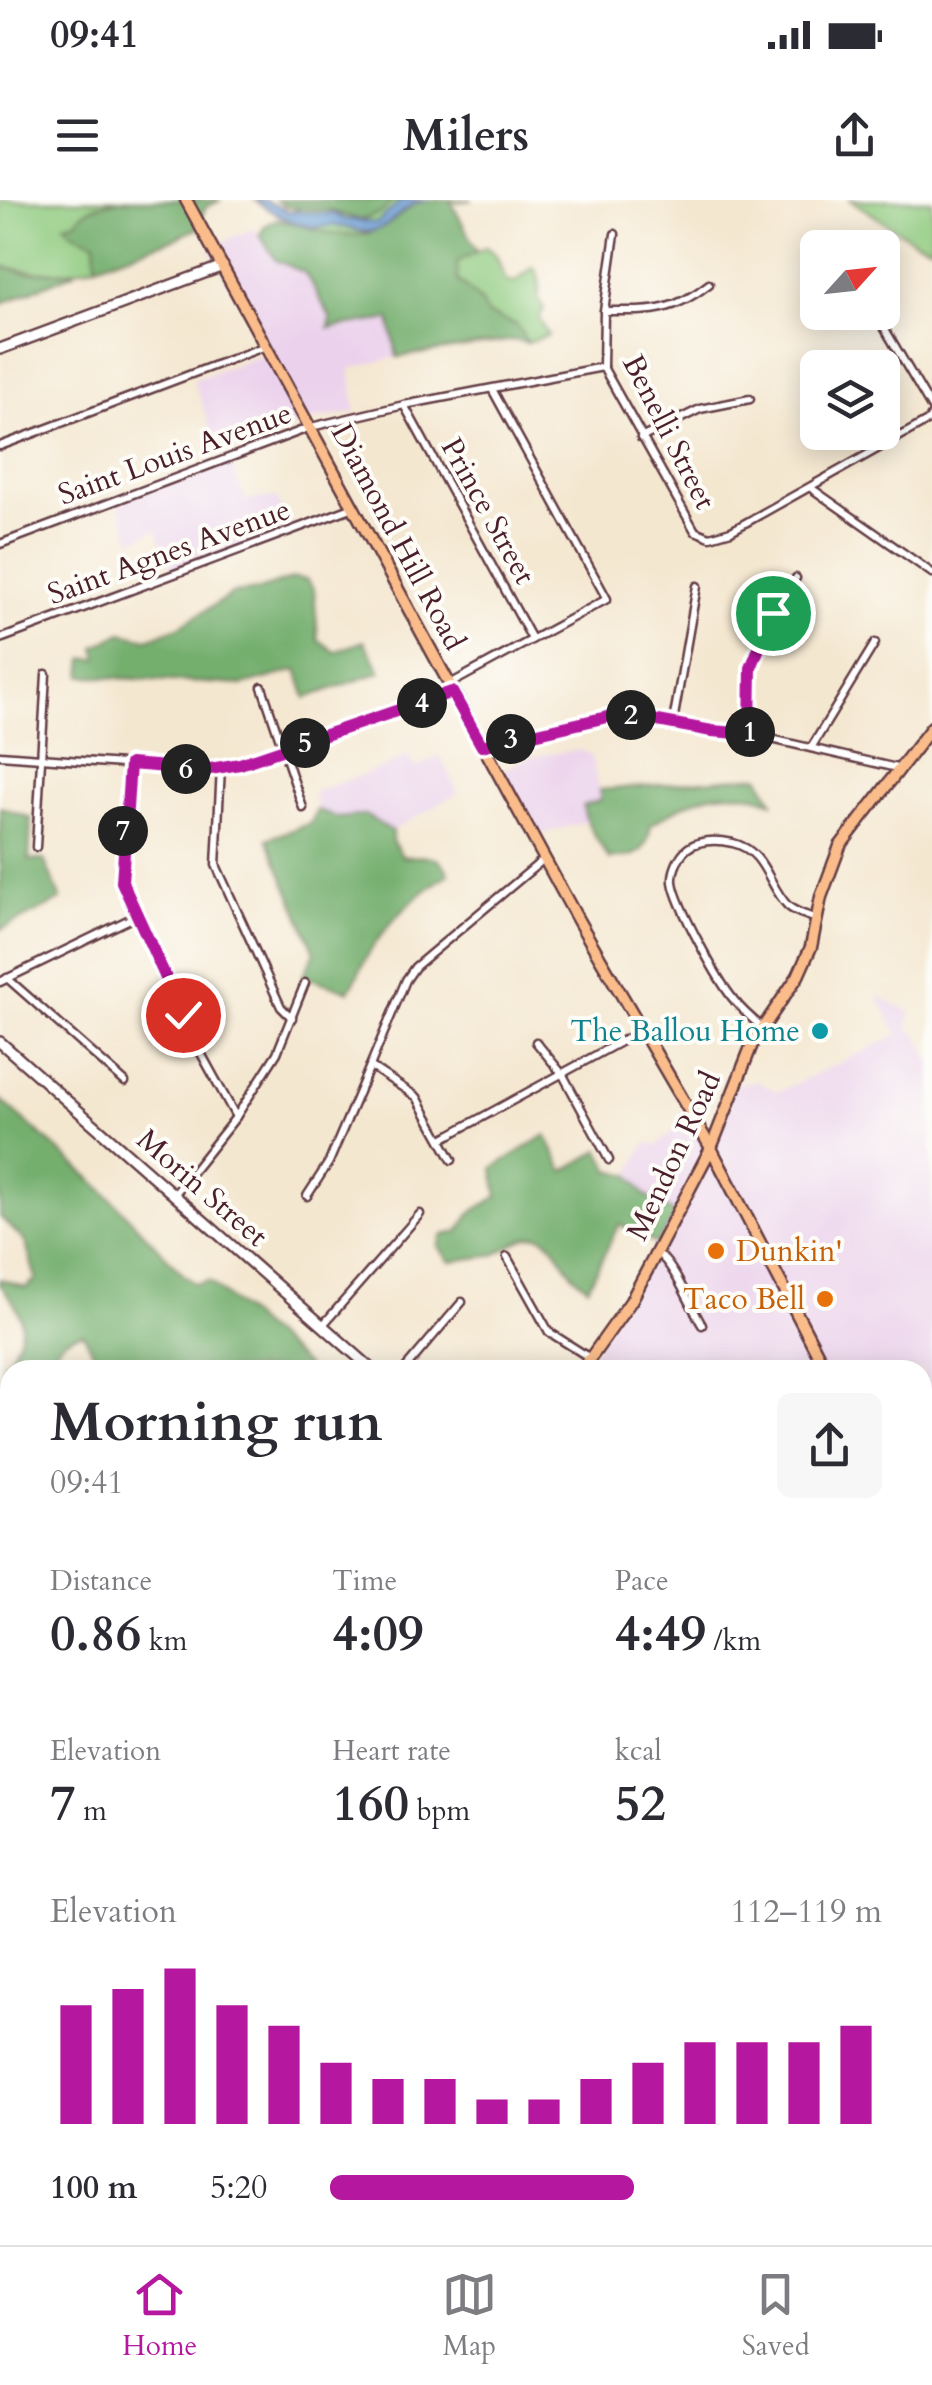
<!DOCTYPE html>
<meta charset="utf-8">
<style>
:root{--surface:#fff;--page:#f7f7f7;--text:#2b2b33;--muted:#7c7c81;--line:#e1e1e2;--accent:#b5179e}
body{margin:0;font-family:Cardo,serif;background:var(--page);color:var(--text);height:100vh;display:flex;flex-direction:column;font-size:38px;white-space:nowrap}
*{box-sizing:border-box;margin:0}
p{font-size:32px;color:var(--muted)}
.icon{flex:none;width:55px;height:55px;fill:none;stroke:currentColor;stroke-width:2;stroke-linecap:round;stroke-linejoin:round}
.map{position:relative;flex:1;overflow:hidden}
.details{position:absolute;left:0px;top:1160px;width:932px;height:885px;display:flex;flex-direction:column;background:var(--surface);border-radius:30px 30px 0 0;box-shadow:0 5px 25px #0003}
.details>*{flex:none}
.needle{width:65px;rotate:63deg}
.controls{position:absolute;left:800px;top:30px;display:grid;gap:20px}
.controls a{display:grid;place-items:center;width:100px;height:100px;border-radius:15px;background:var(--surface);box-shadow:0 5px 25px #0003;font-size:50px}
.pin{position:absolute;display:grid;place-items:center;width:85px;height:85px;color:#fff;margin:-42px;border:5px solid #fff;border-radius:50%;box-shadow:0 2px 10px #0007}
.km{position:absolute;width:50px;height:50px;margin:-25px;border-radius:50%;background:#222;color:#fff;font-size:28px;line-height:50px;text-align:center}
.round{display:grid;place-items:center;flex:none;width:105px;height:105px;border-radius:15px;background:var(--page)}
.head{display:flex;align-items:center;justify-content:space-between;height:170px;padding:0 50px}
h1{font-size:55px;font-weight:700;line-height:75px}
.figures{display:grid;grid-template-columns:repeat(3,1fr);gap:15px;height:170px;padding:10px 50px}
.figures div{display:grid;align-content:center}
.figures b{font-size:50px;font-weight:700}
.figures small{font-size:28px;font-weight:400}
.figures p{font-size:28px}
.chart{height:280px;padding:20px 50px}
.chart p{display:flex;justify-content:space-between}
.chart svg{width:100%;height:180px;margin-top:10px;stroke:var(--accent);stroke-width:6}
ul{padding:0 50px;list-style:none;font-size:32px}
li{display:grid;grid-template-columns:160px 120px 1fr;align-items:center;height:75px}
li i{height:25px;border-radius:12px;background:var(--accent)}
.status{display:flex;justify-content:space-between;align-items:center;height:70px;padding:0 50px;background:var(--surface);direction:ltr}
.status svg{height:28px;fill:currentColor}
header{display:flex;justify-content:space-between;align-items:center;height:130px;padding:0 50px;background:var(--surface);font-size:45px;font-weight:700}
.tabs{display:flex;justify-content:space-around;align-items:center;height:140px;border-top:2px solid var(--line);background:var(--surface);font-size:28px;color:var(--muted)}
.tabs a{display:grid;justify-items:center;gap:5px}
.tabs .on{color:var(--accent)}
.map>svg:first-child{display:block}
.built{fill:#ebd1ec}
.green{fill:#90cb80;stroke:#6d7556;stroke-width:2.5}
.forest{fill:#74af6e;stroke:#5f674c;stroke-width:2.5}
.water{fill:#699dd4;stroke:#5a5e80;stroke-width:2.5}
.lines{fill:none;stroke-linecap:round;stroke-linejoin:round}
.stream{stroke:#699dd4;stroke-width:2.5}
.minor-casing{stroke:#643d44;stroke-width:11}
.tertiary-casing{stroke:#643d44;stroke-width:14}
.primary-casing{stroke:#643d44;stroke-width:15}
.minor{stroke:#fff;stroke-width:6}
.tertiary{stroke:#fff;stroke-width:9}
.primary{stroke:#f9bc8a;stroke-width:10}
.route-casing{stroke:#fff;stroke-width:20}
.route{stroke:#b5179e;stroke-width:12}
.culture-dot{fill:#0f9aa8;stroke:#fdfcf7;stroke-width:4}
.food-dot{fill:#e8710a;stroke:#fdfcf7;stroke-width:4}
.labels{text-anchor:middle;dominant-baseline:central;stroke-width:8;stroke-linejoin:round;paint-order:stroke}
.street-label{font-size:30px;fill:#4a1f2b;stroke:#fdfcf7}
.culture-label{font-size:30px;fill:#0d838f;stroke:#fdfcf7;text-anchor:end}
.food-label{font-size:30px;fill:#c56008;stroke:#fdfcf7;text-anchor:start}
</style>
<div class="status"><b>09:41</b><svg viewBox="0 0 49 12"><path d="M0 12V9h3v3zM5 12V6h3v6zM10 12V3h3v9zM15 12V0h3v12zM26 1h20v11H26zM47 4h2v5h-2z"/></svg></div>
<header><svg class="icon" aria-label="menu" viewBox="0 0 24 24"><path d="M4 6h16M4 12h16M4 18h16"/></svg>Milers<svg class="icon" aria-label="share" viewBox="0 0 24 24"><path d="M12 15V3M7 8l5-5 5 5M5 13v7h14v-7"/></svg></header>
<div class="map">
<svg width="932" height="2045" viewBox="0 0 932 2045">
<rect width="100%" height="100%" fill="#fdfcf7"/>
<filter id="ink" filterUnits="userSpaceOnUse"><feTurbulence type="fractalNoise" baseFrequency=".01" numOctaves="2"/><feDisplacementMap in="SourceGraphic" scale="20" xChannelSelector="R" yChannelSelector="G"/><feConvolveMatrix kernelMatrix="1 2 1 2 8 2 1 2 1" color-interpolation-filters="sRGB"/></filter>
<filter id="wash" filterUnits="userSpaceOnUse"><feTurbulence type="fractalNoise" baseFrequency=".0048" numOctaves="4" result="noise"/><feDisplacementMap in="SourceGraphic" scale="40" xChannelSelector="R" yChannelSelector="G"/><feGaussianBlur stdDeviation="2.25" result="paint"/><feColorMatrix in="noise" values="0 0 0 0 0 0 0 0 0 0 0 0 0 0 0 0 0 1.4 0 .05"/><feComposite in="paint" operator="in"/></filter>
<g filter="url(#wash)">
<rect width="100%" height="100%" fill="#f4e7d0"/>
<g class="built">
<path d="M252,29L260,35L276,60L305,73L331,118L329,127L390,119L397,157L350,169L356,212L310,220L220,254L193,180L268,153L209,48Z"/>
<path d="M228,257L246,300L276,297L293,330L174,373L156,330L132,340L117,301Z"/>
<path d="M580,550L591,555L601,600L583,606L586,622L533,636L498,573L530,557Z"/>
<path d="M408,555L415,568L440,556L458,593L392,631L365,615L339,618L317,610L314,592L383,568Z"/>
<path d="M877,795L910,812L908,829L917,834L932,863V1604L923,1607L922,1170H582L660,1046V1005L645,995L630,975L642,949L647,943L656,946L690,916L708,946L736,884L759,882L778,892L898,835Z"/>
<path d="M932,1839V2045H810L811,2035H922V1850Z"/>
</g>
<g class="green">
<path d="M0,0H120L94,7L70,25L95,42L96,65C65,76 32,73 0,66Z"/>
<path d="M381,0H473L413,6L388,29L360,41L309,35L289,14L310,2Z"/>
<path d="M850,0H932V47L913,40Z"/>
<path d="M486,47L496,55L506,81L515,82L533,67C541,77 540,87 538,99L544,108L539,118L548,135L527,143L517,125L487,114L458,80L455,67L457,62Z"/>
</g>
<g class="forest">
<path d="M120,0H221L205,8L198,28L177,38L96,65L95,42L72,32L65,24L77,21C85,6 105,4 120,0Z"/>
<path d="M276,0H393L381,13L361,20L325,9L286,7Z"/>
<path d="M438,0H450L477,51L457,62L458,80L481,102L487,114L517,125L527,143L513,140L397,157L390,119L329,128L331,118L305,73L276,60L260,35L265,26L277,19L328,33L355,35L369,33L390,23L418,1Z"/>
<path d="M0,66L24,72H76L0,104Z"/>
<path d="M294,378L307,380L314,390L318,439L335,452L364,441L381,472L306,498L297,470L243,485L82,476L84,459L98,458L95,447L122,433L148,439L178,427L234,393L259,390Z"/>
<path d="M759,576L773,602C725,582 692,597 651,625C646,655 638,656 609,659C599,641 586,626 583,606L601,600L599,590Z"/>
<path d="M0,607L31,618L29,660H44L61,700L0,730Z"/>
<path d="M317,610L339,618L365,615L392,631V641L403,657C424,657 439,651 449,674C418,693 393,717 372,748C363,762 358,777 349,791L303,776L315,752L267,639L311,623Z"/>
<path d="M0,899L96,983L184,1075L195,1084L209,1081L311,1170H103L83,1133C61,1136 53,1151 47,1170L10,1172L4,1165C28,1130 27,1116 0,1085V1079L26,1088L36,1079L25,1041L0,1017Z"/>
<path d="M546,935L564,971L600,950L610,970L630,975L645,995L676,1014L657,1044L619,1024L588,1088C564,1071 563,1054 547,1040C530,1025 507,1053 490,1056C477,1058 463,1059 450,1062L438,1046L443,1035L458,1032L471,1013L498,996L493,968Z"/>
<path d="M0,1370L10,1379V1420L0,1406Z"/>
<path d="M932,1604V1645L923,1664L922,1607Z"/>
<path d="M581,2035H811L810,2045H582Z"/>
</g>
<g class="water">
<path d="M255,0H264L287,11L335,14L344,19L377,23L402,0H431C403,2 399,22 376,30C362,35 349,26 336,26C329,25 322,28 313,27C293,24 271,13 255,0Z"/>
<path d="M932,1645V1732C923,1701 918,1674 932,1645Z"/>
</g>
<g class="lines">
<path class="stream" d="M0,1563L10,1564"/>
</g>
</g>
<g filter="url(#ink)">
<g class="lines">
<g class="minor-casing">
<g id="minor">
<path d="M615,34L604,111L603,167L695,331L710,337L731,331L929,220L932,215"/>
<path d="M809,70L818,72"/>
<path d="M604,111C650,111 671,114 709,84"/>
<path d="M875,112L932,209"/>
<path d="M404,205L532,439"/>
<path d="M641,238L700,209L750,199"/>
<path d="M0,246L266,146"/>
<path d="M811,288L932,373"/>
<path d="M0,344L311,227L404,205L603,167"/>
<path d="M0,439L354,307"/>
<path d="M450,484L607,399L492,189"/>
<path d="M262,487L303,608"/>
<path d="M673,522L697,386"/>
<path d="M750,534C745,469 761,432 796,378"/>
<path d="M483,546L620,513L711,531L750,534L901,569"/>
<path d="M811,548L875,443"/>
<path d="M0,555L204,570L254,560L452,492"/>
<path d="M129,564L121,661L124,689L197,846L236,917"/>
<path d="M221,567L216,665L281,807L292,818"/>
<path d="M36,647L46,474"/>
<path d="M7,778L125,882"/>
<path d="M0,782L136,716"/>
<path d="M762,827C752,819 742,810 734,800C719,782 676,705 673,682C672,671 679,655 688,648C701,639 719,640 733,643C766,651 768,686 788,706C796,713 807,715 816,719"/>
<path d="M536,842L563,875L609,960"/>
<path d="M442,939L642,830"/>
<path d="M452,960L417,897L370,866L406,780L415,767L544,659"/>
<path d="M174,995L236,917L277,853L305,783"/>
<path d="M307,996L329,962L370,866"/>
<path d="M658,1053C676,1069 689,1103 702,1125"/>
<path d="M507,1057L549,1132L590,1158"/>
<path d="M322,1126L420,1014"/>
<path d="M404,1170L462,1102"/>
<path d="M0,1483L10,1495"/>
<path d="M0,1507L10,1502"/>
<path d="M0,1614L10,1608"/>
<path d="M0,1724L10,1717"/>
<path d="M922,1820L932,1824"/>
<path d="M0,1979L10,1976"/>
<path d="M299,2035L302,2045"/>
<path d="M410,2035L413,2045"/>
<path d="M523,2035L526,2045"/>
<path d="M270,2045L292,2035"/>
</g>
</g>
<g class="tertiary-casing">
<g id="tertiary">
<path d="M0,149L223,66"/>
<path d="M0,842L373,1170"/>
<path d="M4,1835L10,1847"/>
<path d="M62,2035L68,2045"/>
</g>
</g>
<g class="primary-casing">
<g id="primary">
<path d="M186,0L579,722L711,948L826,1170"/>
<path d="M582,1170L631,1101L711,948L753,842L798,776L811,747L821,697L840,646L932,527"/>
<path d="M922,1419L932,1444"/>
<path d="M0,1837L10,1832"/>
</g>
</g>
<use href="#minor" class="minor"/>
<use href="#tertiary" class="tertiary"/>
<use href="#primary" class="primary"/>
</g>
</g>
<g class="lines" filter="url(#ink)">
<g class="route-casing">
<path id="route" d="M183,815L122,682L130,564L204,570L240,564L452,492L482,546L620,514L712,531L750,534L751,468L773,413"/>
</g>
<use href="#route" class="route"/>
</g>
<circle class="culture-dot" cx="820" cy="831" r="10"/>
<g class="food-dot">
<circle cx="716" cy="1051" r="10"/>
<circle cx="825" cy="1099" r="10"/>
</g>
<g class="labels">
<g class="street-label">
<text transform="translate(669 232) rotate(63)">Benelli Street</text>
<text transform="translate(175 254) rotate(-20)">Saint Louis Avenue</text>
<text transform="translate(488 311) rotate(61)">Prince Street</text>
<text transform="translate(398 337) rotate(62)">Diamond Hill Road</text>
<text transform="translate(169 352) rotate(-20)">Saint Agnes Avenue</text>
<text transform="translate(674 956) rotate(-65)">Mendon Road</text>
<text transform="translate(202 988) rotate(41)">Morin Street</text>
</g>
<g class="culture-label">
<text x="800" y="831">The Ballou Home</text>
</g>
<g class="food-label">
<text x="736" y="1051">Dunkin'</text>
<text x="805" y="1099" text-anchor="end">Taco Bell</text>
</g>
</g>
</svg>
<div class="controls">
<a><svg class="needle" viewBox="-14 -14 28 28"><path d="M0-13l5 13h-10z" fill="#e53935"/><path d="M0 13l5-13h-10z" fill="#7c7c81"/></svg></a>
<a><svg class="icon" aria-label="layers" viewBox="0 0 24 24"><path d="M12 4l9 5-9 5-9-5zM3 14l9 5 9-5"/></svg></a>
</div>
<div class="pin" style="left:773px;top:413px;background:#1e9e55"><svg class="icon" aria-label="arrive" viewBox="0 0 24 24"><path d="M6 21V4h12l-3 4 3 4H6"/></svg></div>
<div class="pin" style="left:183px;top:815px;background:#d93025"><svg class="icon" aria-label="check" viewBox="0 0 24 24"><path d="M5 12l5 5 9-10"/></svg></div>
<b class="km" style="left:750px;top:532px">1</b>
<b class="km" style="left:631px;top:515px">2</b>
<b class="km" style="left:511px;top:539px">3</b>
<b class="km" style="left:422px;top:503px">4</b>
<b class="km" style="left:305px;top:543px">5</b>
<b class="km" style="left:186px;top:569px">6</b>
<b class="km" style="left:123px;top:631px">7</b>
<section class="details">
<div class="head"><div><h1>Morning run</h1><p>09:41</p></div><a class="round"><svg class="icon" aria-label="share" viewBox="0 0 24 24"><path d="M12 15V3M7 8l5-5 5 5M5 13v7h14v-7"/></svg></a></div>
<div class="figures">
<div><p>Distance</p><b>0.86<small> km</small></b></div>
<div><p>Time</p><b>4:09</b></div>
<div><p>Pace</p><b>4:49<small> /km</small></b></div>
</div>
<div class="figures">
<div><p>Elevation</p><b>7<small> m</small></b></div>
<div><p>Heart rate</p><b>160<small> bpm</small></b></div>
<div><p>kcal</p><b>52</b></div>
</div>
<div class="chart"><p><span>Elevation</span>112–119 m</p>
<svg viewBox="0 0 160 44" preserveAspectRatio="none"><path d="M5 44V15M15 44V11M25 44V6M35 44V15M45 44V20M55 44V29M65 44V33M75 44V33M85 44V38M95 44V38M105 44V33M115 44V29M125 44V24M135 44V24M145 44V24M155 44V20"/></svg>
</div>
<ul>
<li><b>100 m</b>5:20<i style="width:55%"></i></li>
</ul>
</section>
</div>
<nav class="tabs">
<a class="on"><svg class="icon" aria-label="home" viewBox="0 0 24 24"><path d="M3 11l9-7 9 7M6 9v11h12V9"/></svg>Home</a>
<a><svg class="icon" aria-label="map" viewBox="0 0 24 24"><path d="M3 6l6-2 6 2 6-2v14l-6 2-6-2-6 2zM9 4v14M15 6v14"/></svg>Map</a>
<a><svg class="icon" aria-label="saved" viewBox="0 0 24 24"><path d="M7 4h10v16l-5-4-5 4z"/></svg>Saved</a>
</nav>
